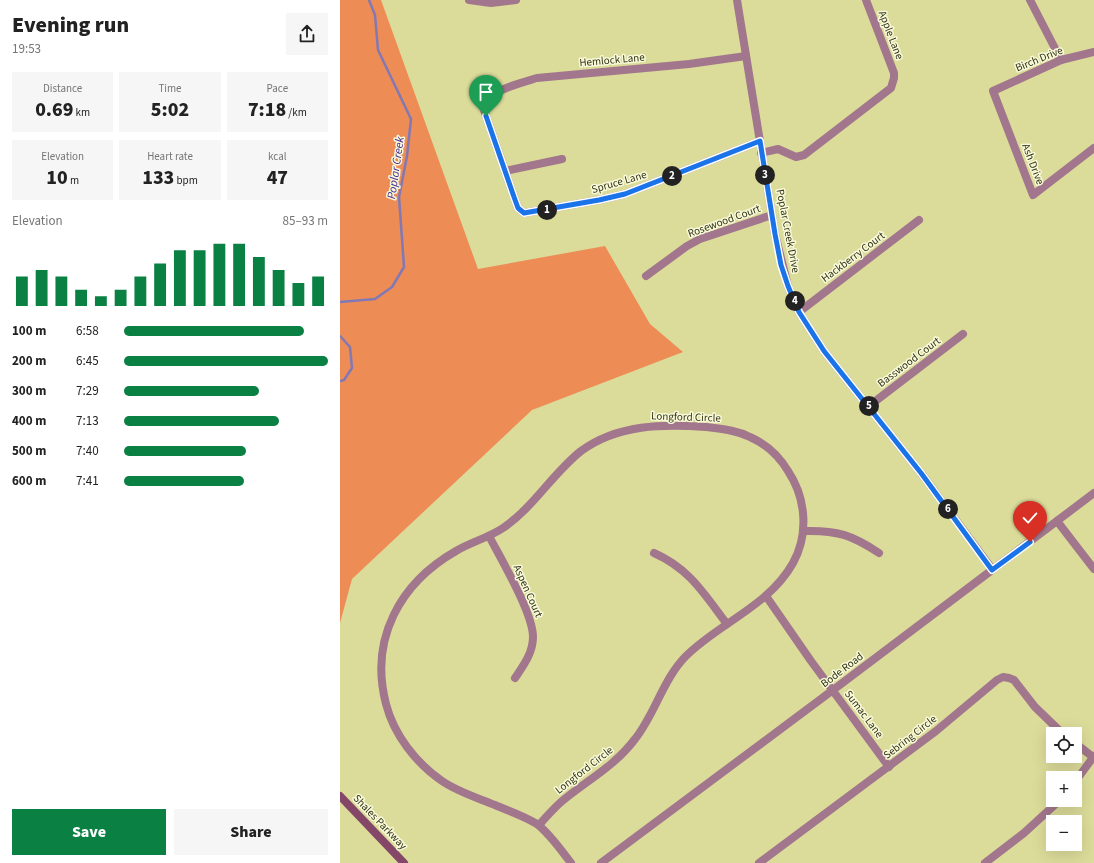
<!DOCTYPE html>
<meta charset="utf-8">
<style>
:root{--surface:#fff;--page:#f6f6f6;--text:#222;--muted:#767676;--accent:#0b8043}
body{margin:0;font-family:"Source Sans 3",sans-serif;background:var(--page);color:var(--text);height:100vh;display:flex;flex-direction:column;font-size:15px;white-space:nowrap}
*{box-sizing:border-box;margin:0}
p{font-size:13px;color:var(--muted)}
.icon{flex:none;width:22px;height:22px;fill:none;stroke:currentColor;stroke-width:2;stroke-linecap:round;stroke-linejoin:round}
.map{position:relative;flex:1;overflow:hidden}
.details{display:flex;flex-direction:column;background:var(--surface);width:340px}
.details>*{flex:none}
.tools{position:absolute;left:706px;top:727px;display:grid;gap:8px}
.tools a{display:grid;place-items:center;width:36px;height:36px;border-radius:0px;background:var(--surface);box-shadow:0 4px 16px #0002;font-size:20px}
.pin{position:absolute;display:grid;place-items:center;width:34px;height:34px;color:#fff;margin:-41px -17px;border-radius:50% 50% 50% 0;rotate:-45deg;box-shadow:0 0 4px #0007}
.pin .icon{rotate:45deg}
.km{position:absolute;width:20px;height:20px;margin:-10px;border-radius:50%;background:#222;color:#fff;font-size:11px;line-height:20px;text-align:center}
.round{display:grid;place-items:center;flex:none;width:42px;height:42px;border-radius:0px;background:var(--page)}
.overview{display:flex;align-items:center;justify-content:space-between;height:68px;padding:0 12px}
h1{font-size:22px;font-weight:800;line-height:30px}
.figures{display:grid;grid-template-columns:repeat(3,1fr);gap:6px;height:68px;padding:4px 12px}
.figures div{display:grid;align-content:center;border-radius:0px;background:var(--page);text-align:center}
.figures b{font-size:20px;font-weight:800}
.figures small{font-size:11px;font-weight:400}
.figures p{font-size:11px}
.chart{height:112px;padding:8px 12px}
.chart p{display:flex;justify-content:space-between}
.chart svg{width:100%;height:72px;margin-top:4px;stroke:var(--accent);stroke-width:6}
.primary-button{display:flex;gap:8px;margin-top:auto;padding:8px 12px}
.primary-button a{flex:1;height:46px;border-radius:0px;background:var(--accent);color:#fff;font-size:16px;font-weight:800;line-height:46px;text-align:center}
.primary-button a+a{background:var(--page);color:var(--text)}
ul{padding:0 12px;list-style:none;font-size:13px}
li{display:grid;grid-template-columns:64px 48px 1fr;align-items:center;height:30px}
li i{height:10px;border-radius:5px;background:var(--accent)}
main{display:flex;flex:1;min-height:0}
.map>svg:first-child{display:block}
.forest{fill:#ee8c56}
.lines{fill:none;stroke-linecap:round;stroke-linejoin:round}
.stream{stroke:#8178b4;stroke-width:2.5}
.street{stroke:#a2768c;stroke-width:8}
.secondary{stroke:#854768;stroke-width:8}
.route-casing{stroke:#fff;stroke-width:8}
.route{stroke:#1a73e8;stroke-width:5}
.labels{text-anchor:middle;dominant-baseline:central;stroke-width:3;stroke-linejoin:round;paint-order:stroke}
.street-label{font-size:11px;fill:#313117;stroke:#f9fad9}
.water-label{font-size:12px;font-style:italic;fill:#462997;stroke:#f9fad9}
</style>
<main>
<section class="details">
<div class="overview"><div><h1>Evening run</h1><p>19:53</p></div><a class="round"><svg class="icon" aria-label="share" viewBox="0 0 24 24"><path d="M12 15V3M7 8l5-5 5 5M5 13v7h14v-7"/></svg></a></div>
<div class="figures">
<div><p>Distance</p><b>0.69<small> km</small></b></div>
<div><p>Time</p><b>5:02</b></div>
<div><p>Pace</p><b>7:18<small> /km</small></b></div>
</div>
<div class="figures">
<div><p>Elevation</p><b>10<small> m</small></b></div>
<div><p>Heart rate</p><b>133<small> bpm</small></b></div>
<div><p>kcal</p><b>47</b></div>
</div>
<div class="chart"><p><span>Elevation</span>85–93 m</p>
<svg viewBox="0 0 160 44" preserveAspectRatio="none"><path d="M5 44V26M15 44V22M25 44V26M35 44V34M45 44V38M55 44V34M65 44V26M75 44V18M85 44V10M95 44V10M105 44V6M115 44V6M125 44V14M135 44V22M145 44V30M155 44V26"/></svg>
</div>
<ul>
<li><b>100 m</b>6:58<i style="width:88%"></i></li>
<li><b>200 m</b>6:45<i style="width:100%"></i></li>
<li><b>300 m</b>7:29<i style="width:66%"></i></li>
<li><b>400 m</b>7:13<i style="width:76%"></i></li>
<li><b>500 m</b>7:40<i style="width:60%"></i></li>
<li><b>600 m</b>7:41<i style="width:59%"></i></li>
</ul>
<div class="primary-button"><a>Save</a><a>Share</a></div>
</section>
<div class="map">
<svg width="754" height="863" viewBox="0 0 754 863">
<rect width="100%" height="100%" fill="#dbdb9a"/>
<path class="forest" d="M0,0H41L138,269L265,246L310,324L343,352L192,410L12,579L0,623Z"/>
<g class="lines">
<g class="stream">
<path d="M0,302L35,299L52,287L64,267L59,197L67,156L71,119L38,50L35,15L29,0"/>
<path d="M0,336L10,347L12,368L4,380L0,381"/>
</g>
<g class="street">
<path d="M129,0L151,3L176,0"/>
<path d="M397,0L435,234L448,286L459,312L484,351L581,473L652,569"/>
<path d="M690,0L721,60"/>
<path d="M754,52L721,60L653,91L693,195L754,148"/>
<path d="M406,56L349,64L197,78C184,82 143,92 143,107L174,197L178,208L184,213L259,200L285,194L420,141"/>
<path d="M421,153L438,149L456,157L464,155L551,88L554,78V73L526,0"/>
<path d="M165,171L222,159"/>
<path d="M306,276L347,246L360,239L432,215"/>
<path d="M459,312L579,220"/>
<path d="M529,406L623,334"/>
<path d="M717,521L754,569"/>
<path d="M464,531C497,530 512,535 539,553"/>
<path d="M149,536C161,559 193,613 193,637C193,653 183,666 175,678"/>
<path d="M314,553C350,569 364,594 387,624"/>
<path d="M426,596L471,661L549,767"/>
<path d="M735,743L753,757"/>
<path d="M735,782L754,756"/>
<path d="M199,825C206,817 213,809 221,802C246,781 275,766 295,739C315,714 323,679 346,656C379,623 429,606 453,563C469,534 466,498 448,471C439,456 426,444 410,437C396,430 381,429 366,427C323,424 278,424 241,451C212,474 194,507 163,528C148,538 131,542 116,551C60,583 29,639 46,704C54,735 76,763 102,781C118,792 138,798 155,805C169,811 184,816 197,824C210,834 221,850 231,863"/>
<path d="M261,863L501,684L754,493"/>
<path d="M419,863L596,731L657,680L663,677L669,678L674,680L695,707L723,734"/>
<path d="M645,863L684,833L720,800"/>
</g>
<path class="secondary" d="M0,796L64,863"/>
</g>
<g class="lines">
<g class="route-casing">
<path id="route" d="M146,116L174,197L178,208L184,213L259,200L285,194L420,141L435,234L441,265L448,286L459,312L484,351L581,473L652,570L690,542"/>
</g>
<use href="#route" class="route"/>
</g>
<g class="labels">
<g class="street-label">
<text transform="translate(551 35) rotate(69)">Apple Lane</text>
<text transform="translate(699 59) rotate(-22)">Birch Drive</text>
<text transform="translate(272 60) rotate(-5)">Hemlock Lane</text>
<text transform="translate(693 164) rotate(69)">Ash Drive</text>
<text transform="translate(279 182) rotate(-16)">Spruce Lane</text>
<text transform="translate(384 221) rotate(-20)">Rosewood Court</text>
<text transform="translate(448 231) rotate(79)">Poplar Creek Drive</text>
<text transform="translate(513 257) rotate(-37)">Hackberry Court</text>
<text transform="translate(569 362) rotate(-37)">Basswood Court</text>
<text transform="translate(346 417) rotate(2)">Longford Circle</text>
<text transform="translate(188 591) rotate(66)">Aspen Court</text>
<text transform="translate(502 670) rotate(-37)">Bode Road</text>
<text transform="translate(524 714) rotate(53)">Sumac Lane</text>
<text transform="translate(570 737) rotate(-38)">Sebring Circle</text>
<text transform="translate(244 770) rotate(-38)">Longford Circle</text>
<text transform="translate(40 822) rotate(46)">Shales Parkway</text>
</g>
<g class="water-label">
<text transform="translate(56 168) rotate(-82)">Poplar Creek</text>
</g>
</g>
</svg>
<div class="tools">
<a><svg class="icon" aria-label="locate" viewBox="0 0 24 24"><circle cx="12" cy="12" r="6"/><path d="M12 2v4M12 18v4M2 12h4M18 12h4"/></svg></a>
<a>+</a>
<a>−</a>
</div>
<div class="pin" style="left:146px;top:116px;background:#1e9e55"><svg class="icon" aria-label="arrive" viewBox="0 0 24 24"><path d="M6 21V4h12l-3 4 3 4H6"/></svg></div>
<div class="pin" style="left:690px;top:542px;background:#d93025"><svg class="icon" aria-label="check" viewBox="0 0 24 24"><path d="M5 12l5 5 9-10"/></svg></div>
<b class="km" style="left:207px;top:210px">1</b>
<b class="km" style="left:332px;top:176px">2</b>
<b class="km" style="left:425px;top:175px">3</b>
<b class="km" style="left:455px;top:301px">4</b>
<b class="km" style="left:529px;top:406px">5</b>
<b class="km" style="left:608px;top:509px">6</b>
</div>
</main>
